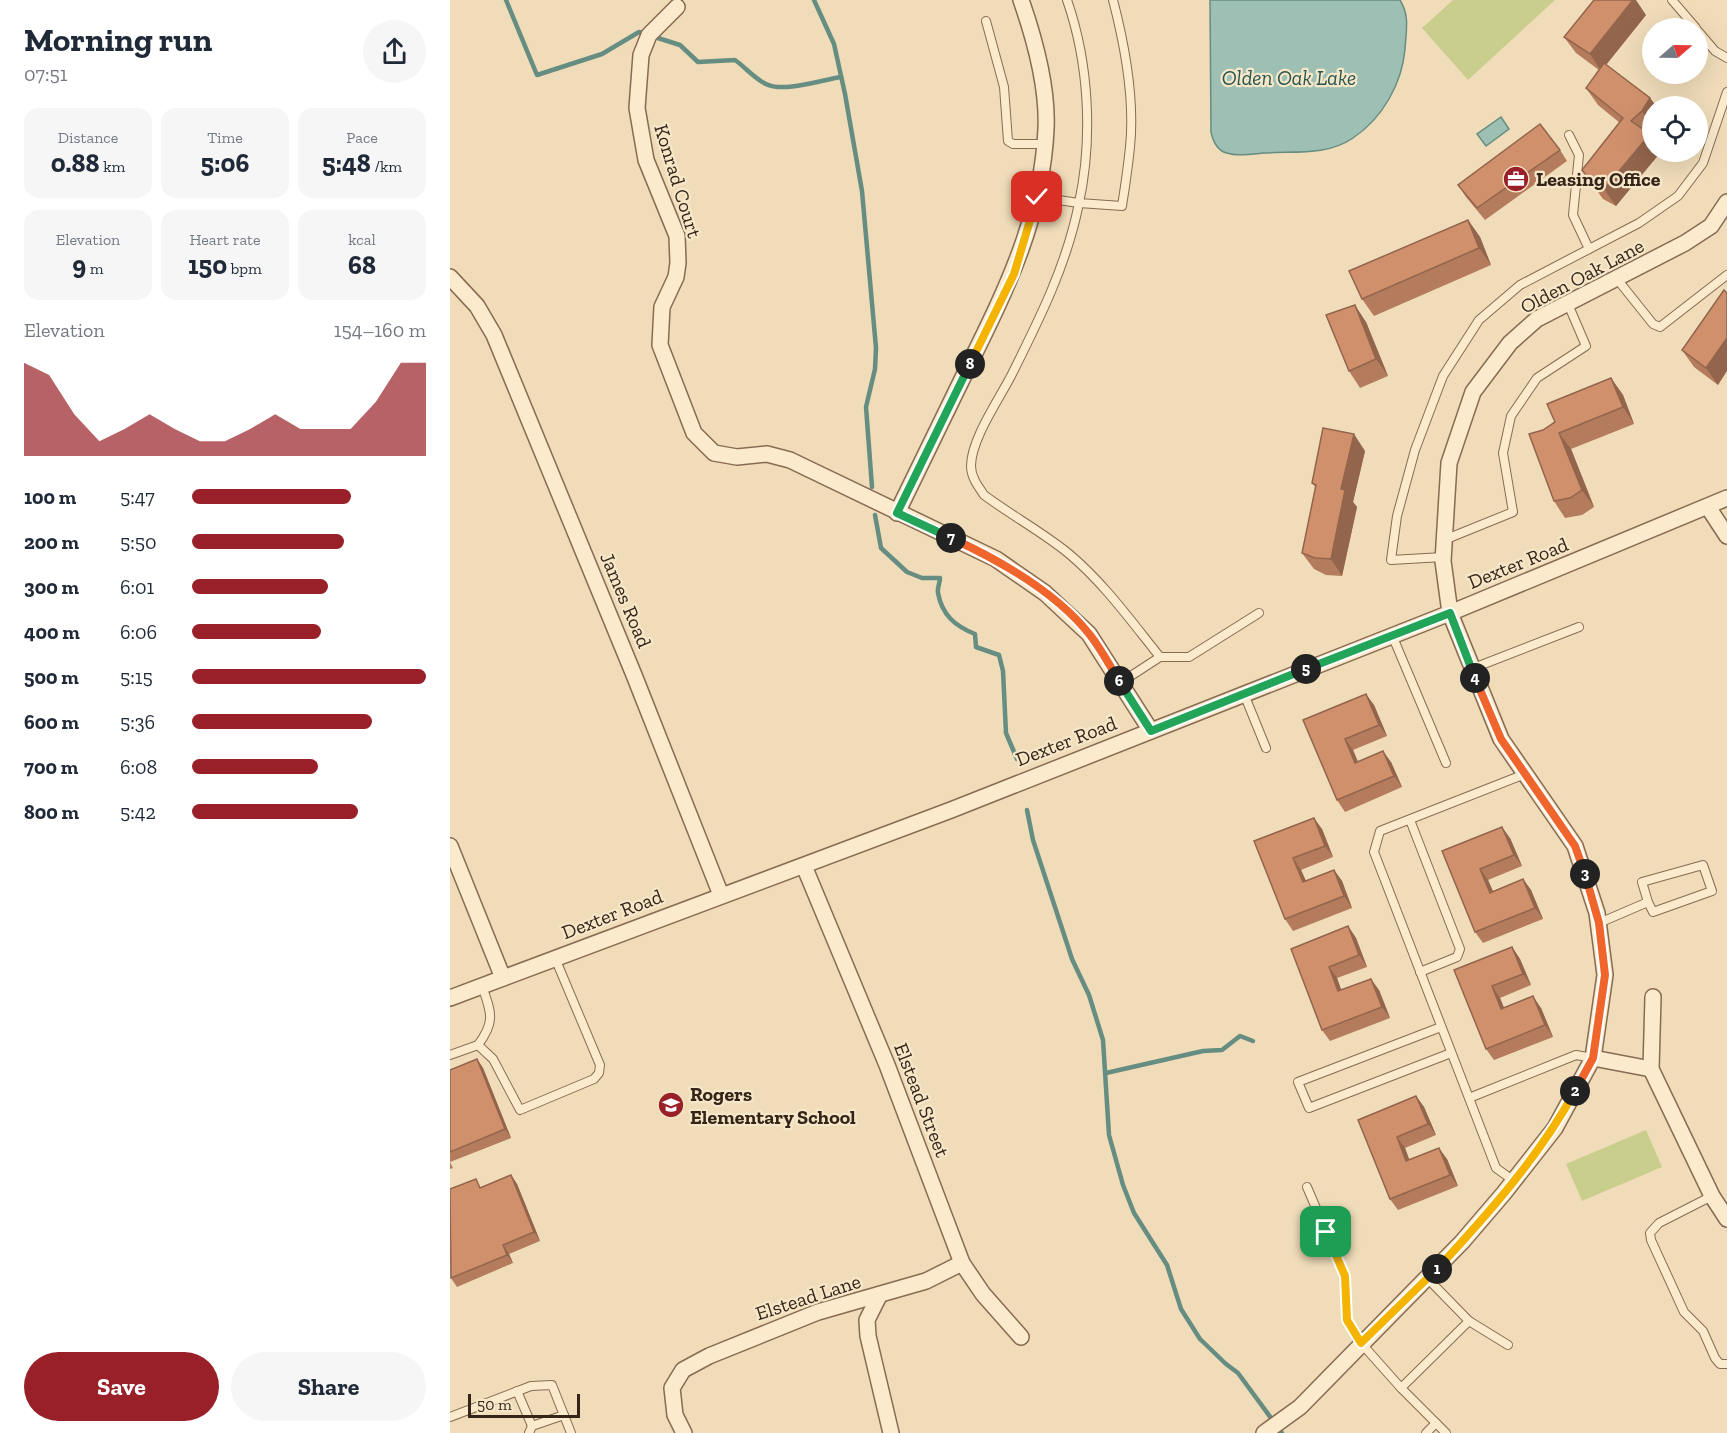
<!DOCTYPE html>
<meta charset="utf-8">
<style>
:root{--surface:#fff;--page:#f6f6f7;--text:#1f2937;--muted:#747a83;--accent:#992028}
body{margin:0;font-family:"Zilla Slab",serif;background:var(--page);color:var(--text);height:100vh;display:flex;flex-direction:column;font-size:22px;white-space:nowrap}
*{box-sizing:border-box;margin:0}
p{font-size:20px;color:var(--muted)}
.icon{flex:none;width:33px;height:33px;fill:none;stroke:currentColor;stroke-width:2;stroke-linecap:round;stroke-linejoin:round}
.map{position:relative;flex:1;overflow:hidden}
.panel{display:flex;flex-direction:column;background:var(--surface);width:450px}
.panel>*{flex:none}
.needle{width:39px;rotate:70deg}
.tools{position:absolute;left:1192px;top:18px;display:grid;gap:12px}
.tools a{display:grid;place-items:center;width:66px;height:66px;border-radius:50%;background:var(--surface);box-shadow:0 6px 24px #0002;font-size:30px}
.scale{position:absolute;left:18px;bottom:15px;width:112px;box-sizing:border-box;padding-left:6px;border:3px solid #352519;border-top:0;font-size:16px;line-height:21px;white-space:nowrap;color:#352519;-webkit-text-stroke:4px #f7e7c9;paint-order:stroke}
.pin{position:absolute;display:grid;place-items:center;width:51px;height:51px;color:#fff;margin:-26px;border-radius:12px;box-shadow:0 3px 9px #0006}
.km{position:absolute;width:30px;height:30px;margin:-15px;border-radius:50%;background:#222;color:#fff;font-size:16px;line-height:30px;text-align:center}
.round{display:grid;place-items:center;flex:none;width:63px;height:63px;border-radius:32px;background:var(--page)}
.overview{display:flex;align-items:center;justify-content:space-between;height:102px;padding:0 24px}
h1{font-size:33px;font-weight:700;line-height:45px}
.figures{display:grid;grid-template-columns:repeat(3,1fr);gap:9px;height:102px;padding:6px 24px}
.figures div{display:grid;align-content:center;border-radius:15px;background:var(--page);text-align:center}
.figures b{font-size:26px;font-weight:700}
.figures small{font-size:16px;font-weight:400}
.figures p{font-size:16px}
.chart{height:168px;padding:12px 24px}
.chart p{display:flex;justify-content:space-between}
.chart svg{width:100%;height:108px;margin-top:6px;fill:var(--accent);opacity:.7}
.cta{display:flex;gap:12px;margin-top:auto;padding:12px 24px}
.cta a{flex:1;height:69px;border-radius:36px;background:var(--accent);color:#fff;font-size:24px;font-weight:700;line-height:69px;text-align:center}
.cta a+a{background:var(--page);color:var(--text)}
ul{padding:0 24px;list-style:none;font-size:20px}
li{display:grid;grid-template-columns:96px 72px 1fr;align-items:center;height:45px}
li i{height:15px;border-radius:8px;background:var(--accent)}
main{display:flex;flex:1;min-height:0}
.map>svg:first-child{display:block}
.green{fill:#cace8d}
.water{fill:#9ec0b4;stroke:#668d81;stroke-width:1.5}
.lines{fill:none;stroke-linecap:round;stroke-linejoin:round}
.stream{stroke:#668d81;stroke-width:4.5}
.lane-casing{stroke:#876b53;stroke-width:10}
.street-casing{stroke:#876b53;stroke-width:18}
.lane{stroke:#fbeacc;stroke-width:8}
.street{stroke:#fbeacc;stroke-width:15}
.wall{fill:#b47c5d}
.shaded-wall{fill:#92654c}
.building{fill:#d1906c;stroke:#92654c;stroke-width:1.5}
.split-1-casing{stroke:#fff;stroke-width:12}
.split-2-casing{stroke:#fff;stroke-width:12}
.split-3-casing{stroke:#fff;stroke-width:12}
.split-4-casing{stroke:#fff;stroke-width:12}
.split-5-casing{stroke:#fff;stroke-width:12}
.split-6-casing{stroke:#fff;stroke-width:12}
.split-7-casing{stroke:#fff;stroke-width:12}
.split-8-casing{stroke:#fff;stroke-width:12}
.split-9-casing{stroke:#fff;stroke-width:12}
.split-1{stroke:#f5b400;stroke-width:8}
.split-2{stroke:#f5b400;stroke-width:8}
.split-3{stroke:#f0652b;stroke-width:8}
.split-4{stroke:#f0652b;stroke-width:8}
.split-5{stroke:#22a559;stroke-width:8}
.split-6{stroke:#22a559;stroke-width:8}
.split-7{stroke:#f0652b;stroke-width:8}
.split-8{stroke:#22a559;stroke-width:8}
.split-9{stroke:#f5b400;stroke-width:8}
.labels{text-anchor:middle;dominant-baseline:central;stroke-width:4.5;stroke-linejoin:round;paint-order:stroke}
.poi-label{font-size:20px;font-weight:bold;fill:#352519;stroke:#f7e7c9;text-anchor:start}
.street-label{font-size:20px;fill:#352519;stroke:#f7e7c9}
.water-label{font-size:21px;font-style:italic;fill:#275650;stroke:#f7e7c9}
</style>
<main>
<section class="panel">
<div class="overview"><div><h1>Morning run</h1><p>07:51</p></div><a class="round"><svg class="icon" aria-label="share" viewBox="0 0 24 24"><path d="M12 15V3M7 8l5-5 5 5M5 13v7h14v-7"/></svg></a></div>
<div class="figures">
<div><p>Distance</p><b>0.88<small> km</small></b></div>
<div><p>Time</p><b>5:06</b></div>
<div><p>Pace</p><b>5:48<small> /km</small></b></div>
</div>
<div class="figures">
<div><p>Elevation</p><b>9<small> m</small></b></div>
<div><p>Heart rate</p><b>150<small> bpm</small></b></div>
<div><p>kcal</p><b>68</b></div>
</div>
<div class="chart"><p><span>Elevation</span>154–160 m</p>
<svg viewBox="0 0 160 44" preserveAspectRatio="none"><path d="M0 44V6L10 11L20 27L30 38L40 33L50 27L60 33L70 38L80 38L90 33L100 27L110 33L120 33L130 33L140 22L150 6L160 6V44z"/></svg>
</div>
<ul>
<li><b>100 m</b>5:47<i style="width:68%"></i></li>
<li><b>200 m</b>5:50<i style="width:65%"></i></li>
<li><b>300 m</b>6:01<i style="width:58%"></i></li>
<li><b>400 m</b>6:06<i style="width:55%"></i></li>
<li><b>500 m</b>5:15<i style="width:100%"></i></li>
<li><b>600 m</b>5:36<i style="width:77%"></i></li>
<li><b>700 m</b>6:08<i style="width:54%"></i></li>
<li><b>800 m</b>5:42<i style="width:71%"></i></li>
</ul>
<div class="cta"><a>Save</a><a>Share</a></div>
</section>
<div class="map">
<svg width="1277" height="1433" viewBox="0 0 1277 1433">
<rect width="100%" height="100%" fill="#f0dcb9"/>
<g class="green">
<path d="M1003,0H1105L1018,80L972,28Z"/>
<path d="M1196,1130L1212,1167L1132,1201L1116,1164Z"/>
</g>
<g class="water">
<path d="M760,0H950C960,16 956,31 955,49C952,83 933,118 903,138C877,156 844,151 814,153C803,154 788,157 777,153C768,151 763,141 761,132Z"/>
<path d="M1051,117L1059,129L1036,146L1027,134Z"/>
</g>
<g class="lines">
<g class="stream">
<path d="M56,0L87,75L152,54L189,32L230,45L248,62L285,60C295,67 305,79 316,84C334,93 371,80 391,77"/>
<path d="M364,0L384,44L395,94L412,191L426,348L425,369L416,407L422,487"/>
<path d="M425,515L431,548L457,572L472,578H490C490,583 487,588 488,593C492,615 505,626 525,634L526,647L549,655L553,671L556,733L567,759"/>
<path d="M577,810L583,840L622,959L639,995L653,1040L659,1135L673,1185L684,1213L717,1265L731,1309L750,1339L776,1364L788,1373L832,1433"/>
<path d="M656,1073L753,1051L772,1050L790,1036L803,1041"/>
</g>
<g class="lane-casing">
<g id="lane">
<path d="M617,0C639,63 643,138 629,203L672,206C675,187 678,167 680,147C685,99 675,46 663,0"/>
<path d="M1222,0L1246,28"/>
<path d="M536,21L554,87L558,141L563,144H595"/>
<path d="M1248,31L1265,51L1277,58"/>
<path d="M1119,135L1129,155L1123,215L1139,249"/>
<path d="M587,197L629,203C617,264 590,318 562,374C550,398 521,439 521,466C521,477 528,486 534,495C561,515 592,532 618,553C654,583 681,621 710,657L670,683"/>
<path d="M1167,279L1203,324L1210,327L1277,275"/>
<path d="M994,540L1063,512L1053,453L1061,416L1087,378L1136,346L1118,304"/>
<path d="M993,557L941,560L947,516L965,450L993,376L1029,320L1070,285L1189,223L1228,196L1253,163L1277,92"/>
<path d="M942,635L996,763"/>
<path d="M710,657H739L809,613"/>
<path d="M1021,669L1129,627"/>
<path d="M794,694L816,748"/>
<path d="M960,820L1010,949L1007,957L970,972"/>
<path d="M1149,923L1198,902L1192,882L1253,865L1262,891L1203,912L1198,902"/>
<path d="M991,1027L848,1082L859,1108L1001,1053"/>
<path d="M28,1045C46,1021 41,1012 32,986"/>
<path d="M0,1055L28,1045L43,1059L70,1110L144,1079L149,1073L150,1065L105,958"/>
<path d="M1019,1098L1126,1055L1143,1058"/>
<path d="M1064,1181L1046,1168L924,852L930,831L1075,774"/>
<path d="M857,1187L895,1276L897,1320L911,1343L951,1388L1019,1321L978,1279"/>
<path d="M1262,1196L1209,1223L1200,1233L1201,1240L1234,1312L1253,1331L1265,1358L1270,1364H1277"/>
<path d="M1019,1321L1058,1345"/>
<path d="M951,1388L996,1433"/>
<path d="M67,1391L82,1426L79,1433"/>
<path d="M0,1417L81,1386L102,1385L121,1433"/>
<path d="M82,1426L114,1415"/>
<path d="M976,1433L986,1423"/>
</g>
</g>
<g class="street-casing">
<g id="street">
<path d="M227,7L199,35L191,55L187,108L196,160L227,236L228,263L226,277L212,307L210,345L244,433L264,453L287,457L317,454L340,460L546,559L595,593L639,634L701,731"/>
<path d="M0,277L27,306L44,335L184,675L271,895"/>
<path d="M1258,507L1277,536"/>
<path d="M447,513C471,464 495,414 519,365C557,288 592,217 596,129C598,86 585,40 571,0"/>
<path d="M0,846L53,978"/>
<path d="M354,866L437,1065L512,1263L533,1294L571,1337"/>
<path d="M1203,997L1201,1069L1262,1196L1277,1219"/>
<path d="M0,998L501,810L1000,613L1277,498"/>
<path d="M1143,1058L1201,1069"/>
<path d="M429,1296L417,1320L418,1336L441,1433"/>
<path d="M234,1433L225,1415L222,1388L233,1370L259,1356L368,1312L476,1281L512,1263"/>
<path d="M814,1433L850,1407L1012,1242L1054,1193L1105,1128L1143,1058L1155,975L1147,913L1125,846L1051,739L1000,613L993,561L999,463L1023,392L1060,343L1087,319L1235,243L1261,226L1277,202"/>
</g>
</g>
<use href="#lane" class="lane"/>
<use href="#street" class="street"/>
</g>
<g class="wall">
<path d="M1196,15L1156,65L1200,98L1206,106H1203V129L1198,133L1203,139V152L1166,206L1153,199L1132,170L1170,123L1148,105L1136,88L1149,70L1126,53L1114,37Z"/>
<path d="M1110,150L1117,161L1035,220L1016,197L1008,185Z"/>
<path d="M1018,220L1030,237L1041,265L924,316L912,299Z"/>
<path d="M1274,290L1268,385L1244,367L1232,350Z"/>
<path d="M916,322L938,376L910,388L899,371Z"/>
<path d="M1161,378L1173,395L1184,424L1121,449L1144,507L1132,515L1115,518L1104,501L1093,430Z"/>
<path d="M915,451L903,502L907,507L892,576L876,575L864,569L852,553L866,488L862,483Z"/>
<path d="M924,705L937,736L903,750L908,762H941L952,787L895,812L887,800L853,720Z"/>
<path d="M872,829L883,857L851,870L856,881L884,870L892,881L902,908L843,931L835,919L804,841Z"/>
<path d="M1060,838L1072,866L1038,880L1043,891L1073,879L1081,890L1093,919L1033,943L1025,932L992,851Z"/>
<path d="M898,926L906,938L917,967L887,978L891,990H929L940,1018L880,1041L872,1030L841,949Z"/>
<path d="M1062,947L1070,959L1081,985L1050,998L1054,1008H1091L1103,1037L1044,1060L1036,1049L1004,970Z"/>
<path d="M27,1059L33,1068L61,1138L0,1162L3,1168L0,1169V1070Z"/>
<path d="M966,1096L974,1107L986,1135L955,1148L959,1160L997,1159L1008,1186L948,1210L940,1199L908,1120Z"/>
<path d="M61,1175L67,1184L90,1241L59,1254L63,1263L7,1287L1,1278L32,1187Z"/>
</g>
<g class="shaded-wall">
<path d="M1183,0H1186L1196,15L1151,71L1140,54Z"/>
<path d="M1200,98L1206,106H1203V127L1192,111Z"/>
<path d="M1200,134L1203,139V152H1211L1166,206L1154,189Z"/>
<path d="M1018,220L1030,237L1041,265L1029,248Z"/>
<path d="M905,305L916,322L938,376L926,359Z"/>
<path d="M1277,338V371L1268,385L1256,368Z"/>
<path d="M1161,378L1173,395L1184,424L1173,407Z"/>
<path d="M1109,433L1121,449L1144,507L1132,490Z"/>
<path d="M904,434L915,451L903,502L907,507L892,576L881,559L891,489Z"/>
<path d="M916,694L924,705L937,736L929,725Z"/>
<path d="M895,739L903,750L913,774L905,763Z"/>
<path d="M933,751L941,762L952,787L944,776Z"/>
<path d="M864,818L872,829L883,857L875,846Z"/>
<path d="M1052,827L1060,838L1072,866L1064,855Z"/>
<path d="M843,858L851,870L861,893L853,882Z"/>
<path d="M1030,869L1038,880L1048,904L1040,893Z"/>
<path d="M884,870L892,881L902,908L894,896Z"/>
<path d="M1073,879L1081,890L1093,919L1085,908Z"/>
<path d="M898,926L906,938L917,967L909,955Z"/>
<path d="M1062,947L1070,959L1081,985L1073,974Z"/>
<path d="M879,967L887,978L896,1003L888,991Z"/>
<path d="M921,979L929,990L940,1018L932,1007Z"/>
<path d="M1042,986L1050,998L1059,1020L1051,1009Z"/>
<path d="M1083,996L1091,1008L1103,1037L1095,1025Z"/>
<path d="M27,1059L33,1068L61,1138L55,1129Z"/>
<path d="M966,1096L974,1107L986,1135L978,1124Z"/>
<path d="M947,1137L955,1148L964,1172L956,1161Z"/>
<path d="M989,1148L997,1159L1008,1186L1000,1175Z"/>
<path d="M61,1175L67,1184L90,1241L84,1232Z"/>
<path d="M53,1245L59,1254L63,1263L57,1255Z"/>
</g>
<g class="building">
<path d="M1144,0H1183L1140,54L1114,37Z"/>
<path d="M1154,63L1200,98L1192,111L1181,121L1200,134L1154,189L1141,182L1132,170L1173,118L1136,88Z"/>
<path d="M1090,124L1110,150L1027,208L1008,185Z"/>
<path d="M1018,220L1029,248L912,299L899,271Z"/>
<path d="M1274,290L1277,293V338L1256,368L1232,350Z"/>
<path d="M905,305L926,359L899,371L876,315Z"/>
<path d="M1161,378L1173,407L1109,433L1132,490L1120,498L1104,501L1079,434L1093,430L1105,422L1097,404Z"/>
<path d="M873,428L904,434L891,489L895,490L881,559L865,558L852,553L866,485L862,483Z"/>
<path d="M916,694L929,725L895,739L905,763L933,751L944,776L887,800L853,720Z"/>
<path d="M864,818L875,846L843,858L853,882L884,870L894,896L835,919L804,841Z"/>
<path d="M1052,827L1064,855L1030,869L1040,893L1073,879L1085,908L1025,932L992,851Z"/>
<path d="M898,926L909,955L879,967L888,991L921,979L932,1007L872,1030L841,949Z"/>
<path d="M1062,947L1073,974L1042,986L1051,1009L1083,996L1095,1025L1036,1049L1004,970Z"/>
<path d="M27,1059L55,1129L0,1152V1070Z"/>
<path d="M966,1096L978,1124L947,1137L956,1161L989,1148L1000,1175L940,1199L908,1120Z"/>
<path d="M61,1175L84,1232L53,1245L57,1255L1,1278L0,1189L26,1179L30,1188Z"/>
</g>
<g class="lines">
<g class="split-1-casing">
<path id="split-1" d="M876,1232L895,1276L897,1320L911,1343L987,1269"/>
</g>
<g class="split-2-casing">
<path id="split-2" d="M987,1269C1038,1214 1089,1157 1125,1091"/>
</g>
<g class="split-3-casing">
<path id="split-3" d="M1125,1091L1143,1058L1155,975L1149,923L1135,874"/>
</g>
<g class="split-4-casing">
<path id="split-4" d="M1025,678L1051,739L1125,846L1135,874"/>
</g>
<g class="split-5-casing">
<path id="split-5" d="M856,669L1000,613L1025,678"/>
</g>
<g class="split-6-casing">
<path id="split-6" d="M669,681L701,731L856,669"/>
</g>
<g class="split-7-casing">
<path id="split-7" d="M501,538C549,560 607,593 640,635C651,649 660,666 669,681"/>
</g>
<g class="split-8-casing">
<path id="split-8" d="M501,538L447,513L520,364"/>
</g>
<g class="split-9-casing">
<path id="split-9" d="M520,364L564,274L587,197"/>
</g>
<use href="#split-1" class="split-1"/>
<use href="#split-2" class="split-2"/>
<use href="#split-3" class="split-3"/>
<use href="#split-4" class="split-4"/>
<use href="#split-5" class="split-5"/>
<use href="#split-6" class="split-6"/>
<use href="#split-7" class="split-7"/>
<use href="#split-8" class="split-8"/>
<use href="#split-9" class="split-9"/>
</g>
<defs>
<g id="office-disc" transform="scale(1.35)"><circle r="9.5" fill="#992028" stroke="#f7e7c9"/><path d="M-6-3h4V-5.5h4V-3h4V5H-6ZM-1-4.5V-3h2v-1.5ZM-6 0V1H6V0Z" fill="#fff"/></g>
<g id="school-disc" transform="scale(1.35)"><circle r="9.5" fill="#992028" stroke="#f7e7c9"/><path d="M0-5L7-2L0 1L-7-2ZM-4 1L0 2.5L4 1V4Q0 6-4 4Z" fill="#fff"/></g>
</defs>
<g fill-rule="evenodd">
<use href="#office-disc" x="1066" y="179"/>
<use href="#school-disc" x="221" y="1105"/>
</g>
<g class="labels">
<g class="poi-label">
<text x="1086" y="179">Leasing Office</text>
<text x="240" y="1094">Rogers<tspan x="240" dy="23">Elementary School</tspan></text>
</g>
<g class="street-label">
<text transform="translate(228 181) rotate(73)">Konrad Court</text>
<text transform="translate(1132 276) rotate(-28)">Olden Oak Lane</text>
<text transform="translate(1068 563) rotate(-22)">Dexter Road</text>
<text transform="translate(176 600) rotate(67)">James Road</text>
<text transform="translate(616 741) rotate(-21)">Dexter Road</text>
<text transform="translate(162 914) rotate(-21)">Dexter Road</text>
<text transform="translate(472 1100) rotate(69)">Elstead Street</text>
<text transform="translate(358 1297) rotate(-18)">Elstead Lane</text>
</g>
<g class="water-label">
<text x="839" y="77">Olden Oak Lake</text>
</g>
</g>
</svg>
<div class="tools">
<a><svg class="needle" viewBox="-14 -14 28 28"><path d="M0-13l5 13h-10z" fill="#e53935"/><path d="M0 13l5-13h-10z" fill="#747a83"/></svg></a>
<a><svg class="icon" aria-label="locate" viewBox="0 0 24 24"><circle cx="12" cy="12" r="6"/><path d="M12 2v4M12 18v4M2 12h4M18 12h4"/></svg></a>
</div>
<div class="scale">50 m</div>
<div class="pin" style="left:876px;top:1232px;background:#1e9e55"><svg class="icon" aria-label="arrive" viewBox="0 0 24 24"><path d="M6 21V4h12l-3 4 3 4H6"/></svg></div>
<div class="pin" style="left:587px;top:197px;background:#d93025"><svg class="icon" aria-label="check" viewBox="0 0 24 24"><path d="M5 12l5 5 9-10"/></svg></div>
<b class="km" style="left:987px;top:1269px">1</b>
<b class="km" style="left:1125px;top:1091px">2</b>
<b class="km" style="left:1135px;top:874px">3</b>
<b class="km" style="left:1025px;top:678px">4</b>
<b class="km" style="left:856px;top:669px">5</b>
<b class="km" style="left:669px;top:681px">6</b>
<b class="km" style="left:501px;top:538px">7</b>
<b class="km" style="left:520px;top:364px">8</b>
</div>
</main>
